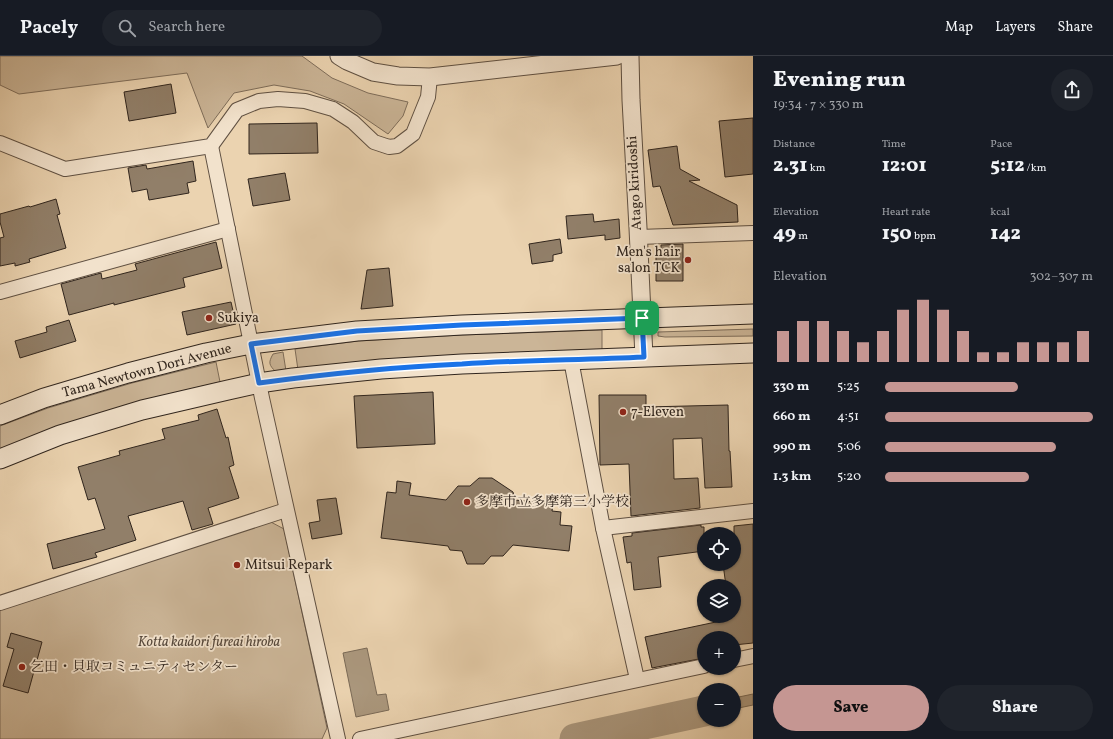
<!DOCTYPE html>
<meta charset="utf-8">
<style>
:root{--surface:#171b24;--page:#20242c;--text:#f1f3f6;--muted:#9ea1a6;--line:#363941;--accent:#c59692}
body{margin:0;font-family:Vollkorn,"Noto Serif JP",serif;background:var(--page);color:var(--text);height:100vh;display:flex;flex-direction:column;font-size:15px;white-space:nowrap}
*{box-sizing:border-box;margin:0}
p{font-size:13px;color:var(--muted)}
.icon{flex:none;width:22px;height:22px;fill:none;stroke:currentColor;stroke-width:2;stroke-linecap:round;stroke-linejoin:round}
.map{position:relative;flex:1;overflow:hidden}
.details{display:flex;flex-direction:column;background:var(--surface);width:360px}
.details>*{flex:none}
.tools{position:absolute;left:697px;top:471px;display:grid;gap:8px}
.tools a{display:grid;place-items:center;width:44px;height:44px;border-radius:50%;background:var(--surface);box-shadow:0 1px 3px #0004;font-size:20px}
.pin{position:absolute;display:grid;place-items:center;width:34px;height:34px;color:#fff;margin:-17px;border-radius:8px;box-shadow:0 2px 6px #0006}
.round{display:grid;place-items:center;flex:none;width:42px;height:42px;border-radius:21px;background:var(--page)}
.overview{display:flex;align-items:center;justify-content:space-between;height:68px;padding:0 20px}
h1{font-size:22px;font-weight:800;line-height:30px}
.stats{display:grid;grid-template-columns:repeat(3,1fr);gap:6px;height:68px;padding:4px 20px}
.stats div{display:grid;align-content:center}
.stats b{font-size:20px;font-weight:800}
.stats small{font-size:11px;font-weight:400}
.stats p{font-size:11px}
.chart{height:112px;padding:8px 20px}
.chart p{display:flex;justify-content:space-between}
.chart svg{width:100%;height:72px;margin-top:4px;stroke:var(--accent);stroke-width:6}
.button{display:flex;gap:8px;margin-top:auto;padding:8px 20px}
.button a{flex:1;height:46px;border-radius:24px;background:var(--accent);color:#111;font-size:16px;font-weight:800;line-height:46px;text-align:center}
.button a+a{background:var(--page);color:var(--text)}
ul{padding:0 20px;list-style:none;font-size:13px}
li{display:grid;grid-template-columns:64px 48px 1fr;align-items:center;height:30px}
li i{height:10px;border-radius:5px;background:var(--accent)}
header{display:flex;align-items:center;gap:24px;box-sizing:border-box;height:56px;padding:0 20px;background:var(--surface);border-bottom:1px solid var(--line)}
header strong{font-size:19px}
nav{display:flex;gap:22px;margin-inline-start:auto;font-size:14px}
.search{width:280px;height:36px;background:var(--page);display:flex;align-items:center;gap:10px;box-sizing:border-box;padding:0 14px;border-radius:22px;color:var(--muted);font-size:15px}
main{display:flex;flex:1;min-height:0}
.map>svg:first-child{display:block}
.green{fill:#cbb597;stroke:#7e6d5a}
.water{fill:#ab987e;stroke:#7a6a57}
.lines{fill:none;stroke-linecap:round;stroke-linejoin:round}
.river{stroke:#ab987e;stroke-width:31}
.building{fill:#917f69;stroke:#30251d}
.minor-casing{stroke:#5f5042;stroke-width:16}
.tertiary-casing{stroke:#5f5042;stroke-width:19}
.secondary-casing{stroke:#30251d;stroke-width:21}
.minor{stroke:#f2e2cc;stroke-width:14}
.tertiary{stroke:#f2e2cc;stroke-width:17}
.secondary{stroke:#f2e2cc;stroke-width:19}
.route-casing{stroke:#fff;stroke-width:8}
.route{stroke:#1a73e8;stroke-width:5}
.poi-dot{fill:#8f2418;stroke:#f2e2cc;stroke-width:1.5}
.labels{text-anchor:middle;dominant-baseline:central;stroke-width:3.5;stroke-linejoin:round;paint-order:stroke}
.street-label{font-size:14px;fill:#30251d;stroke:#f2e2cc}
.poi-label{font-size:14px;fill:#30251d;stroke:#f2e2cc;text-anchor:start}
.park-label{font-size:14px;font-style:italic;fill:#57493c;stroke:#f2e2cc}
</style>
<header>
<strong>Pacely</strong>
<div class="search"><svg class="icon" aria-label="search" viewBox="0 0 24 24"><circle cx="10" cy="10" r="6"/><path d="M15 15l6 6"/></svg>Search here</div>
<nav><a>Map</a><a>Layers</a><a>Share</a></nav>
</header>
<main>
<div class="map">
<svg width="753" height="683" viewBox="0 0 753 683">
<rect width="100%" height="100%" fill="#ebd3b0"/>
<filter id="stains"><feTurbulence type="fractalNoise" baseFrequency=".005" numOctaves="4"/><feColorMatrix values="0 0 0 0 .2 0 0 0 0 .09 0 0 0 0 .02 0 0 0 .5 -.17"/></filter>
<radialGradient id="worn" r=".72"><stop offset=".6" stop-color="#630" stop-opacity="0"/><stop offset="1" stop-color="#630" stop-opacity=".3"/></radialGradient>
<g class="green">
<path d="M0,0H302L332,22L368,37L408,46L403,60L388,78L344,48L310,35L274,29L234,37L208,72L187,17L19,38L0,29Z"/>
<path d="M753,273V280L665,281L658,280V276Z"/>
<path d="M602,274V296L298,314L295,293L358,285L462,279Z"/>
<path d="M283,296L286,315L276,316C269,309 268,307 273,298Z"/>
<path d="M216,306L220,326L140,345L58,371L0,393V370L48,352L132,327Z"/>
<path d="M269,465L284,473L327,672L322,683H0V553Z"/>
</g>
<g class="water">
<path d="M367,592L377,639L386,638L389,654L356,661L343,597Z"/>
<path d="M753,638V649L734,653V642Z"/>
<path d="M704,648V659L652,670L651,659Z"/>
</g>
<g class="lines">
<path class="river" d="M575,683L704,655"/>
</g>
<g class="building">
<path d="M171,28L176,57L129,65L124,36Z"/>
<path d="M753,62V118L725,121L719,65Z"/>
<path d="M317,67L318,97L249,98V68Z"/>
<path d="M677,90L680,113L700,124L689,125L737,149L738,166L673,169L660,130L653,131L648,94Z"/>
<path d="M193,105L196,125L187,127L189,137L149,144L147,133L132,136L128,112L146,109L147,113Z"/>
<path d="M285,117L290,144L253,150L248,123Z"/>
<path d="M56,143L60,158L57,159L66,192L29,203L30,206L15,210V207L0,210V182L4,181L0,166V158L29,150L30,151Z"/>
<path d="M593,158L594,166L619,163L620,182L605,184V179L568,183L566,160Z"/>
<path d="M560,183L562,197L553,199V205L532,208L529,188Z"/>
<path d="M216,186L222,212L183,222L185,231L114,249V247L69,259L61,228L101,217L102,223L137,214L135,208Z"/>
<path d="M683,188V225H656V198H661V189Z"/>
<path d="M389,212L393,250L361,253L367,214Z"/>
<path d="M231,246L236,268L187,279L182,256Z"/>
<path d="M69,264L76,285L20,302L15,285L47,276L46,271Z"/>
<path d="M433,336L435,388L357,392L354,340Z"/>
<path d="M599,339H646V351L728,349L729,395H730L732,431L705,432L702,382L673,383L674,423L698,422L700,452L631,460L629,408L600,409Z"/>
<path d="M217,353L226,382L228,381L234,409L229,411L239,442L208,452L213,468L192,474L183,445L128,460L136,484L95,497L97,501L53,513L47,488L105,473L95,442L88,444L78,411L120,399L119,395L165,383L162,373L199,364L198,359Z"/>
<path d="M479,422H492L513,436L515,444L553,448L552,455L561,456L560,469L572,470L569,495L513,489L503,500H491L484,508H467L462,495L450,494L448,490L381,482L387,436L396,437L397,425L411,427L409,439L446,444L458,430H470Z"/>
<path d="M336,442L342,478L312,483L309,467L320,465L317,444Z"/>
<path d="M753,468V587L734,589V582H704V602L652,612L645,581L730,563L729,560H734V530H726L723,508H734V470Z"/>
<path d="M701,469V471H704V495L658,501L661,531L634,534L631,506L627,507L623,481L632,480V477Z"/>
<path d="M11,577L42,586L28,637L3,630L14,593L7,591Z"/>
</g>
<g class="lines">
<g class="minor-casing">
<g id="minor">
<path d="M0,87L65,113L211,90L237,54L259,45L278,43L305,45L333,53L353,66L374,86L389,91L397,90L413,78L428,41L430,21"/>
<path d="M211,90L262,342L338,683"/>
<path d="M639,181L753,177"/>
<path d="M0,236L228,173"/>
<path d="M571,304L603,472L637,623"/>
<path d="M603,472L753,455"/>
<path d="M0,547L286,454"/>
<path d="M734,604L753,600"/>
<path d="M360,683L704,610"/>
</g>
</g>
<g class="tertiary-casing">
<g id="tertiary">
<path d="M339,0L347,5L373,16L398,20L430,21L617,0"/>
<path d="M630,0L631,44L638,172L644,301"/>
</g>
</g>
<g class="secondary-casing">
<g id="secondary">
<path d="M0,359L44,342L128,317L206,297L251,288L357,275L462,269L753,258"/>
<path d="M0,403L60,379L142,354L228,334L259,327L293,322L381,313L462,308L753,297"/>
</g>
</g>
<use href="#minor" class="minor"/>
<use href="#tertiary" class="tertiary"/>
<use href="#secondary" class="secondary"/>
</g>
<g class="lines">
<g class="route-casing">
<path id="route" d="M642,262L644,301C583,304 522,304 462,308C394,311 326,318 259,327L251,288L357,275L462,269Z"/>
</g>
<use href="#route" class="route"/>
</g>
<g class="poi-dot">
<circle cx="688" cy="204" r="4"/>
<circle cx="209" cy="262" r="4"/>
<circle cx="623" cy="356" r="4"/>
<circle cx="467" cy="446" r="4"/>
<circle cx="237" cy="509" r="4"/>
<circle cx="22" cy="611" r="4"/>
</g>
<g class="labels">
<g class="street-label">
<text transform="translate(635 127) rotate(-93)">Atago kiridoshi</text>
<text transform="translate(147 315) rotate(-15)">Tama Newtown Dori Avenue</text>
</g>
<g class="poi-label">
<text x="680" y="196" text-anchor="end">Men's hair<tspan x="680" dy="16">salon TCK</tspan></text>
<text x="217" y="262">Sukiya</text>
<text x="631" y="356">7-Eleven</text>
<text x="475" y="446">多摩市立多摩第三小学校</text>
<text x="245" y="509">Mitsui Repark</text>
<text x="30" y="611">乞田・貝取コミュニティセンター</text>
</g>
<g class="park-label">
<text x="209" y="586">Kotta kaidori fureai hiroba</text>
</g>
</g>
<rect width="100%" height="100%" filter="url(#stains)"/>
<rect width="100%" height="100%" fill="url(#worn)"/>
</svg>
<div class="tools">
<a><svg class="icon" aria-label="locate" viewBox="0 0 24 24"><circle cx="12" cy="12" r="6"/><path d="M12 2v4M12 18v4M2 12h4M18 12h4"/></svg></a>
<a><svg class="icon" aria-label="layers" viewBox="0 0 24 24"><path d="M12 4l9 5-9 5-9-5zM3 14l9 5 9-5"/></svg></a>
<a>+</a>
<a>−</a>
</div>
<div class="pin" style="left:642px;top:262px;background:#1e9e55"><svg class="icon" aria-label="arrive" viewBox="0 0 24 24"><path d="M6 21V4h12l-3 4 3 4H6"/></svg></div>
</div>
<section class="details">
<div class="overview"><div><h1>Evening run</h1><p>19:34 · 7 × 330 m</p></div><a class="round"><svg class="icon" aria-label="share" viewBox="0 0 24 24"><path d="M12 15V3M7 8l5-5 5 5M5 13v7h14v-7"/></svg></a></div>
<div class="stats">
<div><p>Distance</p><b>2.31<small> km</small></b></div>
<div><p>Time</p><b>12:01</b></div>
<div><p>Pace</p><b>5:12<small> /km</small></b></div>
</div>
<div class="stats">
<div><p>Elevation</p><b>49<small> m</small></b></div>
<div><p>Heart rate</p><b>150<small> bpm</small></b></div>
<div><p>kcal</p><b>142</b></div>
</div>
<div class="chart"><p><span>Elevation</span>302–307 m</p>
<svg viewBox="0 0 160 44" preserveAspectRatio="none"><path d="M5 44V25M15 44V19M25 44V19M35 44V25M45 44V32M55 44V25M65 44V12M75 44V6M85 44V12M95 44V25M105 44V38M115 44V38M125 44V32M135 44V32M145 44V32M155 44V25"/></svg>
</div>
<ul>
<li><b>330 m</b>5:25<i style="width:64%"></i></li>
<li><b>660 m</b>4:51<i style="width:100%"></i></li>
<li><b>990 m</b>5:06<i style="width:82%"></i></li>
<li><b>1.3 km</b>5:20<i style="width:69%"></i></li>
</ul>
<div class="button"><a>Save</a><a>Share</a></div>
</section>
</main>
